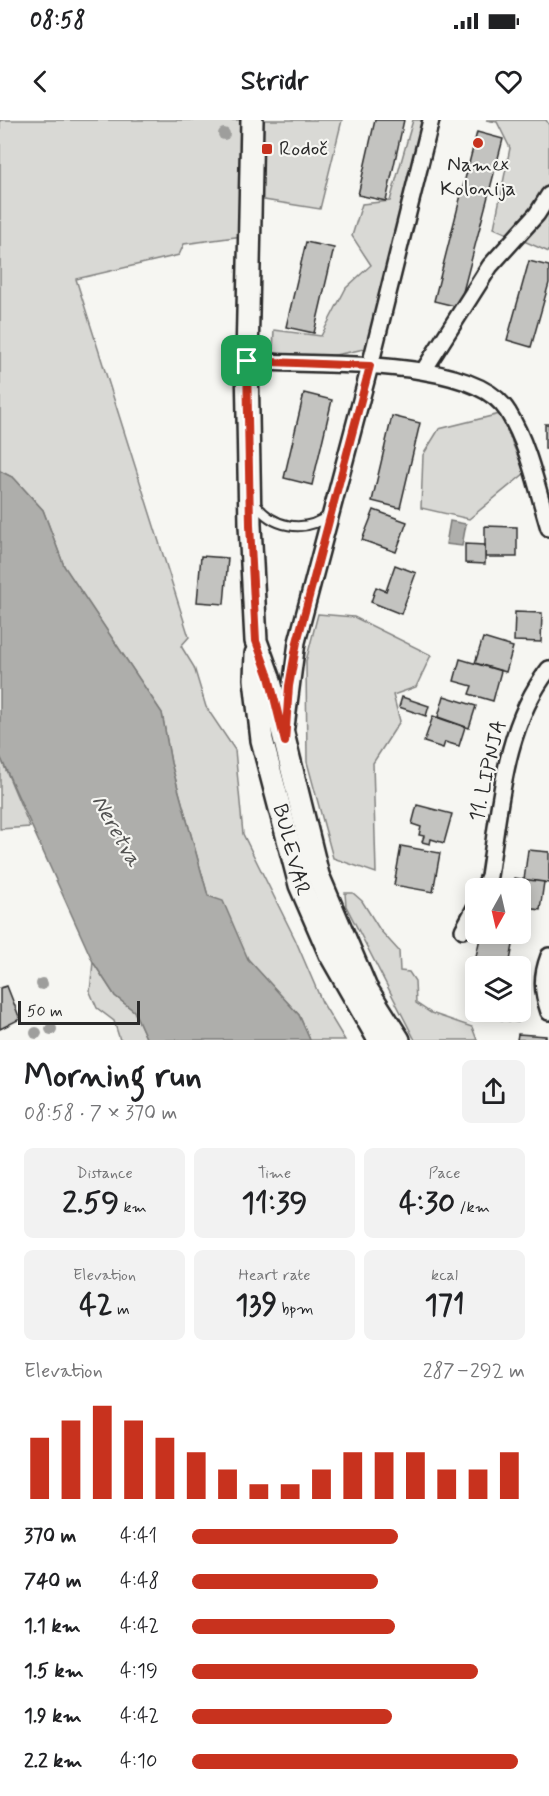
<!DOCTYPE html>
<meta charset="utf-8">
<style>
:root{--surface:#fff;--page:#f2f2f2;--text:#202124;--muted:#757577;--accent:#c8321e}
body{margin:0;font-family:Mynerve,sans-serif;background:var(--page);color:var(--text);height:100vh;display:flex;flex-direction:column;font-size:22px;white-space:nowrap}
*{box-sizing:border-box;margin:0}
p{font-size:20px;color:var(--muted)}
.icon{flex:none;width:33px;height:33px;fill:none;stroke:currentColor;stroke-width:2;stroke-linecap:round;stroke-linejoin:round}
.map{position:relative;height:920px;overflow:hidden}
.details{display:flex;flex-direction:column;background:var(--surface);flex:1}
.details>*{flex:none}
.needle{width:39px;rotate:188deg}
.fabs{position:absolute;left:465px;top:758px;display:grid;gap:12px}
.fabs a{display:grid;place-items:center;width:66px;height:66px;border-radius:9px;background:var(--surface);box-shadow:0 3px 15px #0003;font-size:30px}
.scale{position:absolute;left:18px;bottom:15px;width:122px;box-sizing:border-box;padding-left:6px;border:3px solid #2b2b2b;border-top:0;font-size:16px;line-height:21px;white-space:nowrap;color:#2b2b2b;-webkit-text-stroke:4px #f6f6f2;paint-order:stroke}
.pin{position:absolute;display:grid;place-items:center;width:51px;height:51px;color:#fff;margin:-26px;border-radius:12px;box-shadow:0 3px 9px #0006}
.round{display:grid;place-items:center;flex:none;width:63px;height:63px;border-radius:9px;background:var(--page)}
.overview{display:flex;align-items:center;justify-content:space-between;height:102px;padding:0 24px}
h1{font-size:33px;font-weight:800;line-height:45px}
.figures{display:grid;grid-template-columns:repeat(3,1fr);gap:9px;height:102px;padding:6px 24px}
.figures div{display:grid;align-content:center;border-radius:9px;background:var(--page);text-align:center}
.figures b{font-size:30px;font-weight:800}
.figures small{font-size:16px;font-weight:400}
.figures p{font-size:16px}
.chart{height:168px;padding:12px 24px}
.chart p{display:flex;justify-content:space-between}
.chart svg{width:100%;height:108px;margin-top:6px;stroke:var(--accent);stroke-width:6}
ul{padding:0 24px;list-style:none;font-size:20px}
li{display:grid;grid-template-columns:96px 72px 1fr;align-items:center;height:45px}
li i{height:15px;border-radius:8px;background:var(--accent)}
.status{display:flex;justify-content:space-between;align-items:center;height:42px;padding:0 30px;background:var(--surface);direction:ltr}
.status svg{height:16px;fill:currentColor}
header{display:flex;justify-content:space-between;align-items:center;height:78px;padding:0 24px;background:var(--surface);font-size:27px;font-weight:800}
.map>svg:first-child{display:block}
.green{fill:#d9d9d5;stroke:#828280;stroke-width:1.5}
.water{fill:#aeaeab;stroke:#7a7a78;stroke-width:1.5}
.building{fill:#c3c3c0;stroke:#2b2b2b;stroke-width:1.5}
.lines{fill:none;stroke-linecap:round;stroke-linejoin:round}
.service-casing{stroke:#2b2b2b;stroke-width:12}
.minor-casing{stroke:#2b2b2b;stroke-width:20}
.secondary-casing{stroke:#2b2b2b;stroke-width:26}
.service{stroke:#f6f6f2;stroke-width:8}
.minor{stroke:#f6f6f2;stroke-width:15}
.secondary{stroke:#f6f6f2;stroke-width:21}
.tree{fill:#9e9e9c}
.route-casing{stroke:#fff;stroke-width:12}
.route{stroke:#c8321e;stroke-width:8}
.poi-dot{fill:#c8321e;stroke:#f6f6f2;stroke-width:2}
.labels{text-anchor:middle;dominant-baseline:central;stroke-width:4.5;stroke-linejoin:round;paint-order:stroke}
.poi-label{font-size:21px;fill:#2b2b2b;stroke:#f6f6f2;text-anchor:start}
.street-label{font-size:21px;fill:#2b2b2b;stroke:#f6f6f2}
.water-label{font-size:22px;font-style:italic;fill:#525251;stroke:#f6f6f2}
</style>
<div class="status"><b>08:58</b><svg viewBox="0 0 49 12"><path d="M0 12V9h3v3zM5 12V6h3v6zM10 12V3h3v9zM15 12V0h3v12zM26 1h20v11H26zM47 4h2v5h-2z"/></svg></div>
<header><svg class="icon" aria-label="back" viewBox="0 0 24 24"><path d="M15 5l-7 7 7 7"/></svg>Stridr<svg class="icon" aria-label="heart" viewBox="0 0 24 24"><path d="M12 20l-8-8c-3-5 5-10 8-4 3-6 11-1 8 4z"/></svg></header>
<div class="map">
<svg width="549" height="920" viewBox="0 0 549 920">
<rect width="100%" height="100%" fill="#f6f6f2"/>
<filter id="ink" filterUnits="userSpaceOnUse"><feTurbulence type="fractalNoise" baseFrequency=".0167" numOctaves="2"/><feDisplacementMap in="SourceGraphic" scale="12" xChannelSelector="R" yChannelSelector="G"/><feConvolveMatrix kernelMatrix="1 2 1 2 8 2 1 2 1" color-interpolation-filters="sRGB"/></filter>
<g filter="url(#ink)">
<g class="green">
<path d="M0,0H342L320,89L251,78L250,115L184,124L179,135L76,159L189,517L181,526L194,547L206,587L235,630L243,714L295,819L322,882L345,920H310L299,895L246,838L208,776L171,643L162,593L64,446L43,390L14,358L0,351Z"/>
<path d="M413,0H424L369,228C336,235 306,244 273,232L274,210L321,216L346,168L371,145L352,116L362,84L390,81Z"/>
<path d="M486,0H546L549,5V132L494,108L510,28L497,2Z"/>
<path d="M500,294L525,353L469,399L421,388L423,335L439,309Z"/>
<path d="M318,494L354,497L431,535L416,567L393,575L400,601L373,643L376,753L333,738L307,642L306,541Z"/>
<path d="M0,636L30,707L0,709Z"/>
<path d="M345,773H353L362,781L380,810L399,831L400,851L409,852L415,861L416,883L431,893L472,907L477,920H415L346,786Z"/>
<path d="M93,842L115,876L134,891L147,920H120L114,901L97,888L90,872Z"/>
</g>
<g class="water">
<path d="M0,351L14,358L43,390L64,446L162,593L171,643L208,776L223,781L248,839L299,895L310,920H147L134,891L115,876L93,842L0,636Z"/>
<path d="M450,401L466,404L462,426L446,424Z"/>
</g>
<g class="building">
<path d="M375,0H404L386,81L358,75Z"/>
<path d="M477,12L503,19L459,187L434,181Z"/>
<path d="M306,122L334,128L314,213L286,207Z"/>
<path d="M529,141L549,146V163L531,227L507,220Z"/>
<path d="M304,273L332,280L312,365L284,358Z"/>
<path d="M392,296L420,303L400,388L372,381Z"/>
<rect x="545" y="304" width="4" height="25"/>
<path d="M374,390L407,402L396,432L362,420Z"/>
<path d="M485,406L517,407V437H485Z"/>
<path d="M465,424L485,425V444L465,443Z"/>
<path d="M201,436L228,438L224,484L197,482Z"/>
<path d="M395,445L416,453L401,494L371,482L376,467L386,471Z"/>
<path d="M515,492L542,493L541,522L514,521Z"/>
<path d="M483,518L513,527L506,552L475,543Z"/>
<path d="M460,539L501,551L493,581L469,574L472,566L454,561Z"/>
<path d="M444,576L476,586L469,608L438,597Z"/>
<path d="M402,577L429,586L426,596L399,587Z"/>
<path d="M433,596L465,607L459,626L445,622L443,628L424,622Z"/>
<path d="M417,685L452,694L444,723L431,719L430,724L422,722L424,716L419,715L421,707L412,704Z"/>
<path d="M401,726L440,733L433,772L394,765Z"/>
<path d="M528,730L549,732V763L524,760Z"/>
<path d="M514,758L544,762L540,790L520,787V768H513Z"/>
<path d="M481,813L514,820L509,846L475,841Z"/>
<path d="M484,813H518L517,820Z"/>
<path d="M7,866L20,899L0,909V868Z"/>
<path d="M493,891H520L518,902L492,898Z"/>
<path d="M518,914L546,916V920H517Z"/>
</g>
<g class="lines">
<g class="service-casing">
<path id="service" d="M254,382C272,408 304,414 329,395"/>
</g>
<g class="minor-casing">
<g id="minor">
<path d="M247,241C309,247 474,234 508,292C529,326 537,369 549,408"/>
<path d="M424,250L490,146L537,94L549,75"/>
<path d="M286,607L297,522L370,246L431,0"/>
<path d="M484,768L489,756C500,687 504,606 549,549"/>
<path d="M463,810L476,786"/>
<path d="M549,836C541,857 542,871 549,892"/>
</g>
</g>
<g class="secondary-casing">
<g id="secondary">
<path d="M252,0L247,241L250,405L256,521L269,557L318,755L366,868L399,920"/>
<path id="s1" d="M256,534L255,559L262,620L300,765L330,834L379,920"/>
</g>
</g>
<use href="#service" class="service"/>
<use href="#minor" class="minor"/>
<use href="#secondary" class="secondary"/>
</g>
<g class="tree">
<circle cx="224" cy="14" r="6"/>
<circle cx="42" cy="864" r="6"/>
<circle cx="51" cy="909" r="6"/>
<circle cx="36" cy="913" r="6"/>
</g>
</g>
<g class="lines" filter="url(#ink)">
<g class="route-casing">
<path id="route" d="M247,241L370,246L297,522L289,566L285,622L269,557L256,521L250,405Z"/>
</g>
<use href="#route" class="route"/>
</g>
<g class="poi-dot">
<circle cx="478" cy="23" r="6"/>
<rect x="261" y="23" width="12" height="12" rx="3"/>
</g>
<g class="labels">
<g class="poi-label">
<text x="279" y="29">Rodoč</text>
<text x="478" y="45" text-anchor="middle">Namex<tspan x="478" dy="24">Kolonija</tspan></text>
</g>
<g class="street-label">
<text transform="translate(488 651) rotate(-77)">11. LIPNJA</text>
<text stroke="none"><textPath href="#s1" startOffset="200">BULEVAR</textPath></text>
</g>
<g class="water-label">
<text transform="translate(116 711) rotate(61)">Neretva</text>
</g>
</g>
</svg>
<div class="fabs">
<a><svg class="needle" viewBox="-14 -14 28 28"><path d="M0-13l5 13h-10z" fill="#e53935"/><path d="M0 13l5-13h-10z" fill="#757577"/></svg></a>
<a><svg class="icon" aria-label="layers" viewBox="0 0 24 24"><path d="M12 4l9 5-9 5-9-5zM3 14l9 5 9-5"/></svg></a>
</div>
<div class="scale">50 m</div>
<div class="pin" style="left:247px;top:241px;background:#1e9e55"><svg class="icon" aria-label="arrive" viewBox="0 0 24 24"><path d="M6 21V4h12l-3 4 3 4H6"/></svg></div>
</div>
<section class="details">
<div class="overview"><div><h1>Morning run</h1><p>08:58 · 7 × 370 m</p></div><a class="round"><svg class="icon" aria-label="share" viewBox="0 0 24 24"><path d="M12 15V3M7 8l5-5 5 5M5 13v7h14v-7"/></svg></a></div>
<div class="figures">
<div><p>Distance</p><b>2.59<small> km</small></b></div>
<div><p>Time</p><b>11:39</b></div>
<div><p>Pace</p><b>4:30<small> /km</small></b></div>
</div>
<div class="figures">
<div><p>Elevation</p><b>42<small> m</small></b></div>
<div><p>Heart rate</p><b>139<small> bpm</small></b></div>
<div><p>kcal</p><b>171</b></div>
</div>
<div class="chart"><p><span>Elevation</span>287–292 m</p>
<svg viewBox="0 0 160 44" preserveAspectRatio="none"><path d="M5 44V19M15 44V12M25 44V6M35 44V12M45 44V19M55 44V25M65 44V32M75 44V38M85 44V38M95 44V32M105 44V25M115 44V25M125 44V25M135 44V32M145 44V32M155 44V25"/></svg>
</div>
<ul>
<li><b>370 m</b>4:41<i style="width:62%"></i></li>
<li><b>740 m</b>4:48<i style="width:56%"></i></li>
<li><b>1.1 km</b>4:42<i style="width:61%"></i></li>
<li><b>1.5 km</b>4:19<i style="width:86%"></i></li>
<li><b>1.9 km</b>4:42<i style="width:60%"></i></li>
<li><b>2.2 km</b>4:10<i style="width:98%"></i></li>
</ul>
</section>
